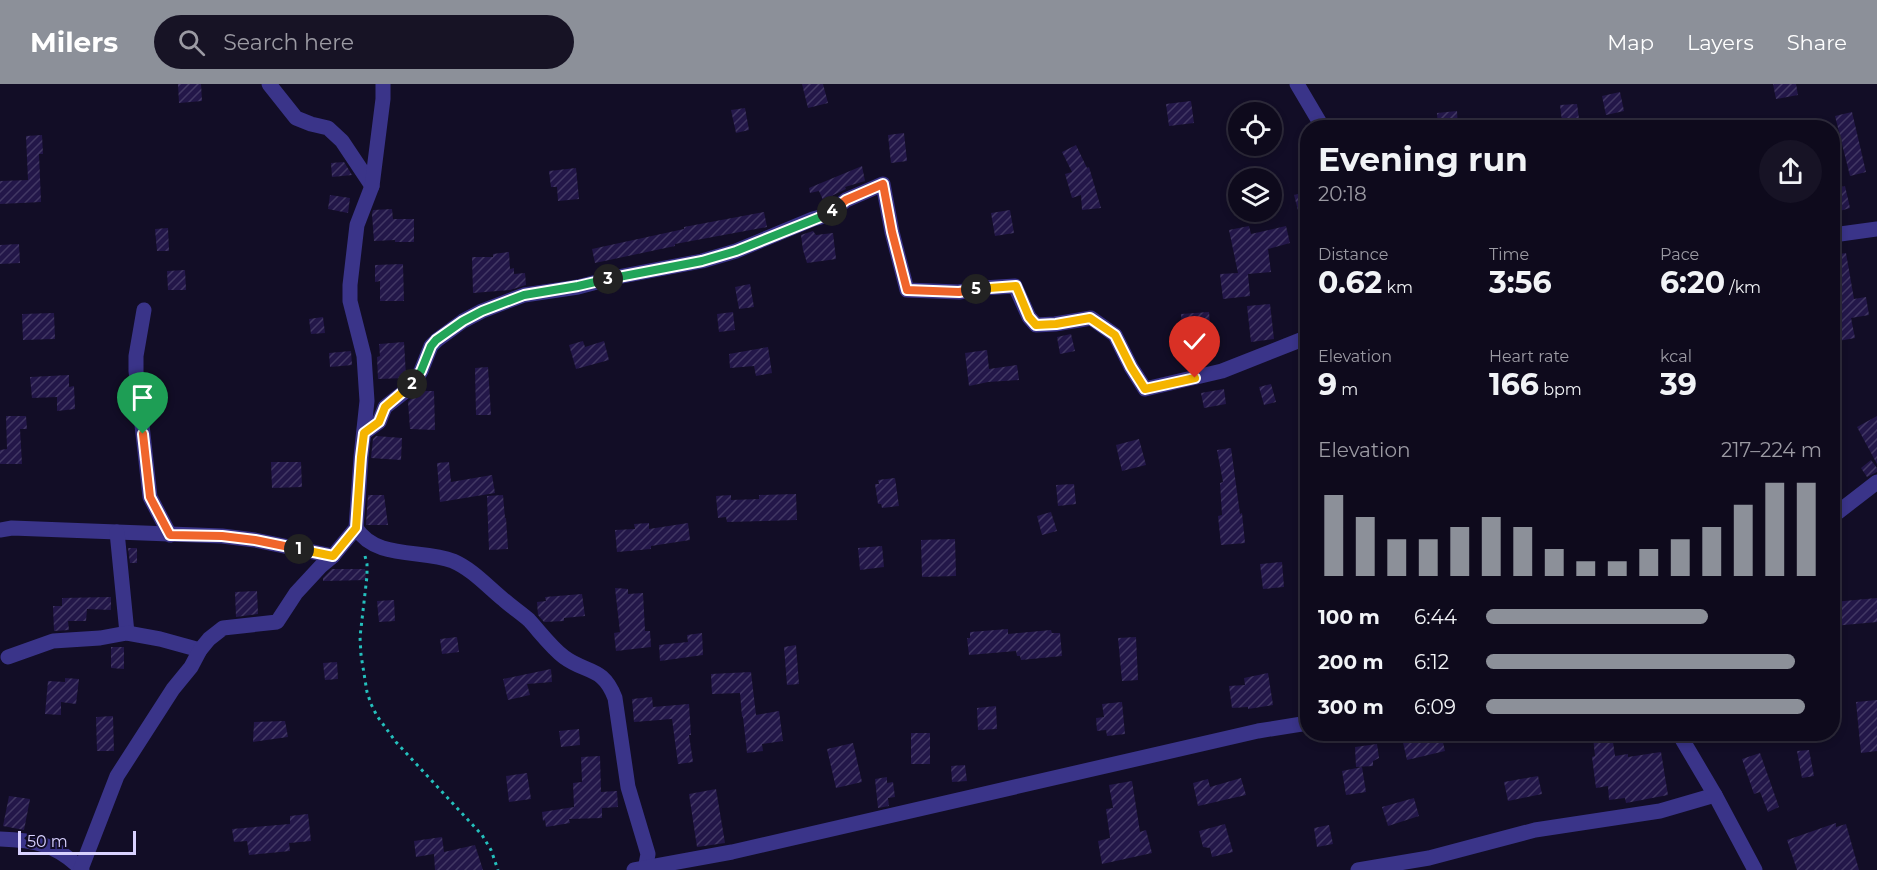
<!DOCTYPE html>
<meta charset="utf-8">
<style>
:root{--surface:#0e0a1c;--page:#171325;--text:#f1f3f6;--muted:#9b9aa3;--line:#2e2b3b;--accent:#8c9099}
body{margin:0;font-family:Montserrat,sans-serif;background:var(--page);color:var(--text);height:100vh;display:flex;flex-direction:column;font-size:22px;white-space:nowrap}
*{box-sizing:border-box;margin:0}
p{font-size:20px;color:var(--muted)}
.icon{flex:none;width:33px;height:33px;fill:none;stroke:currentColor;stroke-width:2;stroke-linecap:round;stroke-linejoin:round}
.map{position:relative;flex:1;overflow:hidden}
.drawer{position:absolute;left:1300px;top:36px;width:540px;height:621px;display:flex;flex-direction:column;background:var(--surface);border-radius:24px;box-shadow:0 3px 9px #0003,0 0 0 2px var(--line)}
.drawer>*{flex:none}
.buttons{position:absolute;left:1228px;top:18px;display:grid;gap:12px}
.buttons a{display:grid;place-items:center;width:54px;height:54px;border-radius:50%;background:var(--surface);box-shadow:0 3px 9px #0003,0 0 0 2px var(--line);font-size:30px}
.scale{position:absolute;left:18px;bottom:15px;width:118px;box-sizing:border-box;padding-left:6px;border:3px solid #d9d2ff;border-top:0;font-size:16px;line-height:21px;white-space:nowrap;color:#d9d2ff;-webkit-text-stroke:4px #120d26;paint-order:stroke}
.pin{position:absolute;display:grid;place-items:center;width:51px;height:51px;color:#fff;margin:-62px -26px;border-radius:50% 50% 50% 0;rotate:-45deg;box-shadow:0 0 6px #0007}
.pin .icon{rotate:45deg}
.km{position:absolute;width:30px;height:30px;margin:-15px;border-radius:50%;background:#222;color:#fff;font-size:16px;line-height:30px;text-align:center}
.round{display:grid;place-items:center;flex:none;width:63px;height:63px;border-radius:32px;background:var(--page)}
.head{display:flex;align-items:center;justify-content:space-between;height:102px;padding:0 18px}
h1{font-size:33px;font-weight:700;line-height:45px}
.metrics{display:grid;grid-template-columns:repeat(3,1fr);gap:9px;height:102px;padding:6px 18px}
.metrics div{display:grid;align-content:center}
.metrics b{font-size:30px;font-weight:700}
.metrics small{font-size:16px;font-weight:400}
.metrics p{font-size:16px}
.chart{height:168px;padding:12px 18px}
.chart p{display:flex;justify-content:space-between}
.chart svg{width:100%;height:108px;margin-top:6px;stroke:var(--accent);stroke-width:6}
ul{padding:0 18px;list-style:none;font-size:20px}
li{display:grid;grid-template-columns:96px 72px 1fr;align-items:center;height:45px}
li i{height:15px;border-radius:8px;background:var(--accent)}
header{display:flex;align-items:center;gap:36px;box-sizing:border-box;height:84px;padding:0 30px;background:var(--accent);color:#fff}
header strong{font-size:28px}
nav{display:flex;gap:33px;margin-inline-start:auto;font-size:21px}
.search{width:420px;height:54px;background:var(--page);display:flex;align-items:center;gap:15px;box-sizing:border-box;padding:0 21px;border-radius:33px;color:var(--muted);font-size:22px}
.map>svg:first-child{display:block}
.building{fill:url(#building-hatch)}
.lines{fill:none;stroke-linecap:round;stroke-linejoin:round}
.path{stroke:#24c0bd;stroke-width:3;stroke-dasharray:3 4.5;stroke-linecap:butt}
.minor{stroke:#3a3489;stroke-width:15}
.tertiary{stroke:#3a3489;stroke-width:15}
.split-1-casing{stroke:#fff;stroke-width:12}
.split-2-casing{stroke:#fff;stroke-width:12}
.split-3-casing{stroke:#fff;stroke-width:12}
.split-4-casing{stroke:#fff;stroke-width:12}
.split-5-casing{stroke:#fff;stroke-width:12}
.split-6-casing{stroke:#fff;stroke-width:12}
.split-1{stroke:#f0652b;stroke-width:8}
.split-2{stroke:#f5b400;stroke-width:8}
.split-3{stroke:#22a559;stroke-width:8}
.split-4{stroke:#22a559;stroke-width:8}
.split-5{stroke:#f0652b;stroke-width:8}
.split-6{stroke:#f5b400;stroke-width:8}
</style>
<header>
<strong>Milers</strong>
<div class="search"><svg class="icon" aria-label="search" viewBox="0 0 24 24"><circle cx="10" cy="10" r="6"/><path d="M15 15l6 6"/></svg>Search here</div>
<nav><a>Map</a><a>Layers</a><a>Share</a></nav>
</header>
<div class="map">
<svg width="1877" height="786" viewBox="0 0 1877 786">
<defs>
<pattern id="building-hatch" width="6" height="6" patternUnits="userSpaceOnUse" patternTransform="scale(1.5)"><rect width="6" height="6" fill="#231749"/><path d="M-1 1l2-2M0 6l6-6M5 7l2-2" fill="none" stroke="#423864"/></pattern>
</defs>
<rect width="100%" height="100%" fill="#120d26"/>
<g class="building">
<path d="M178,0H201L202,17L179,19Z"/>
<path d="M802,0H823L828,19L808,24Z"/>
<path d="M1773,0H1796L1798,11L1776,15Z"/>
<path d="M1620,8L1624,27L1606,31L1602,12Z"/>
<path d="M1191,17L1194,39L1169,42L1166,20Z"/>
<path d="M1577,20L1579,35L1562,37L1560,21Z"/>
<path d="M745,24L749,46L736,49L731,26Z"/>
<path d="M1457,27L1458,44H1438L1437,29Z"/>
<path d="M1852,28L1866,88L1850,92L1835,32Z"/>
<path d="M904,49L907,77L891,79L888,51Z"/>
<path d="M42,51L43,70H39L41,118L0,120V97L28,96L26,52Z"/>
<path d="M1076,61L1087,84L1089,83L1101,124L1082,126L1081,111L1072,114L1065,90L1072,88L1062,68Z"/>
<path d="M344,78L352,91L332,93L331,79Z"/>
<path d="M862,82L865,97L845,103L846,105L823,116L819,107L810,109L809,104Z"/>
<path d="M576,84L579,115L558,117L557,103H551L549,87Z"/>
<path d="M1845,102L1850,124L1833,129V105Z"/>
<path d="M1308,107V148L1304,149L1294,111Z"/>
<path d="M330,111L350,114L348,129L328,125Z"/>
<path d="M392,125L393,135H414V158H395V156L374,157L372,130L373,126Z"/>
<path d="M1010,126L1014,149L995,152L991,129Z"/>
<path d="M764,128L767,143L675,160V162L595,179L592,165L684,145V143Z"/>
<path d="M1249,142L1251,150L1286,142L1290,159L1268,165L1271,188L1248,190L1250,212L1223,215L1220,190L1238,189L1229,146Z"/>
<path d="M168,144L169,167H157L155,145Z"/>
<path d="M813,147L816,151L833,149L836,175L807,179L803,166L801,151Z"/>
<path d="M19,160L20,179L0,180V161Z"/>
<path d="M509,168L510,185L514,184V190L525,189L526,201L510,206L473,209L472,173H493V170Z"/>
<path d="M1846,169L1854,215L1866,213L1869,231L1851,234L1855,254L1833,258V171Z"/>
<path d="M403,180L404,217H380V197L375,198V181Z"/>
<path d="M185,186L186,206H168L167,187Z"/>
<path d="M750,200L754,223L739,225L735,203Z"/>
<path d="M1270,220L1274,255L1251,258L1247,222Z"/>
<path d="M733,228L735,246L719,248L717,230Z"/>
<path d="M1209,228L1212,263L1190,264L1188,246L1182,244L1181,230Z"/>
<path d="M54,229L55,255L23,256L22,230Z"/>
<path d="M323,233L325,249L311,250L309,235Z"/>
<path d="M1071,250L1075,267L1060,270L1057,253Z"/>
<path d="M583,257L585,263L604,257L609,276L576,285L569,261Z"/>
<path d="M404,258L406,292L405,294L378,295L377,273L380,272L379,260Z"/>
<path d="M768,263L772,289L756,292L754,282L730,284L729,270Z"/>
<path d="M987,266L989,285L1017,281L1019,296L988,298L969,302L965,269Z"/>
<path d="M351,267L352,281L330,283L329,269Z"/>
<path d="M488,283L491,331H476L475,284Z"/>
<path d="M69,291V303L74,302L75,325L57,327V313L32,314L30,293Z"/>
<path d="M1271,300L1276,318L1264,321L1259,303Z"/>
<path d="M1224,305L1226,320L1204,324L1201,309Z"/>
<path d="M419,307H434L435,346L410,345L408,318Z"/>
<path d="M6,332H26L27,345H20L22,380H0V366L7,365Z"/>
<path d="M1877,332V380L1857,343Z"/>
<path d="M376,352L402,354L401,376L371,374L373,355Z"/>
<path d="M1139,355L1146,381L1122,387L1116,361Z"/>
<path d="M1231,364L1240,430L1242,429L1245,459L1221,461L1218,432L1222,431L1220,399L1223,398L1217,366Z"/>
<path d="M1871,376L1877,384V388L1867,393L1861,384Z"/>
<path d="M271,378H301L302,403L272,404Z"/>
<path d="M449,378L451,398L492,391L495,409L440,418L437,379Z"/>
<path d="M895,394L899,422L882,424L881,420H878L875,400H879L878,396Z"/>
<path d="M1074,400L1076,420L1058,422L1056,401Z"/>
<path d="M796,410L797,436L727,438L726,433L718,434L716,412L731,411V416L759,415V411Z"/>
<path d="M368,411H384L388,441H366Z"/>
<path d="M503,411L505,434H506L508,465L489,466L487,412Z"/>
<path d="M1051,428L1057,447L1042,451L1037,432Z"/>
<path d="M649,439V445L688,439L690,456L651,462V465L617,468L615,446L635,445L634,440Z"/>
<path d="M955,455L956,492L922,493L921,456Z"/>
<path d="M882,462L884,483L860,486L858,464Z"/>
<path d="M128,464H137V479H130Z"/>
<path d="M1282,478L1284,503L1263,505L1260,480Z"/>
<path d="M332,485H365L366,496L323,497V494Z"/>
<path d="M615,504L628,505V510L643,509L645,547H650L651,563L616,567L614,549L620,548Z"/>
<path d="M257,507L258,530L236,533L235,508Z"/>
<path d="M582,510L585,532L564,534V537L544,538L538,531L537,518L546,517L545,513Z"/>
<path d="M111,513V526L87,525L86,537H68L69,546L54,547L53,522H62V514Z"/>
<path d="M1877,514V538L1833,542V518Z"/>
<path d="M394,516L395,537L379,538L377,517Z"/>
<path d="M1008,545V550L1051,546L1052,549H1060L1062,572L1021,576L1020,572H1017L1016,567L969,571L967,554H970V548Z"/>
<path d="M702,549L703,571L660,577L659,561L688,558L687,551Z"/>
<path d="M457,553L459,568L442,570L440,555Z"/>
<path d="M1136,553L1138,596L1122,597L1118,554Z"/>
<path d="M796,561L799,600L787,601L784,563Z"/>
<path d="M111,563H124V585L111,584Z"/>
<path d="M337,578L338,595L325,596L323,579Z"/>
<path d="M551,585L552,598L527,600L530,611L508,616L503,595Z"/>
<path d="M751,588L756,631L779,627L783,657L762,660L763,667L747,669L743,633H742L740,609L712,610L711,590Z"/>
<path d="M1268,589L1273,621L1248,625V623L1232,624L1229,602L1245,601L1244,594Z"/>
<path d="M65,594L79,595L76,620L61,618V631L45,630L48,597L65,598Z"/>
<path d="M652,613L653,623L689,620L691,651H689L693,678L678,680L672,635L634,638L632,615Z"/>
<path d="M1877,616V667L1861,669L1856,618Z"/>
<path d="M1122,618L1125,650L1107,652L1106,646L1097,647L1096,634L1104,633L1102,620Z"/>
<path d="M996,622L997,645L978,646L977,624Z"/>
<path d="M113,632L114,667H97L96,633Z"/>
<path d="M285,637L288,653L253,658L254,638Z"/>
<path d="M579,645L580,661L561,663L559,647Z"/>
<rect x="911" y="649" width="19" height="31"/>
<path d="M1421,650H1441L1445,667L1407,676L1402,654Z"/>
<path d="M1612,651L1615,672L1628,670V673L1661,668L1668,711L1626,719L1625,714L1609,716L1608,702L1596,704L1592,673L1595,672L1593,653Z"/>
<path d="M853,659L862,698L836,704L827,665Z"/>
<path d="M1377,660L1379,674L1373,677V682L1356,683L1355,663Z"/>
<path d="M1809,666L1814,692L1802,694L1797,667Z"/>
<path d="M1760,669L1779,723L1768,728L1760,708L1754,710L1742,675Z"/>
<path d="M600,672L601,708L617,707L618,723L602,724V734L569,735L570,739L546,743L545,736L543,737L542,728L574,723L573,699L582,698L581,673Z"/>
<path d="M965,681L967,697L952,698L951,682Z"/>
<path d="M1362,683L1366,708L1346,711L1342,687Z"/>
<path d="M527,689L531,715L509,718L506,692Z"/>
<path d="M1538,692L1542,710L1508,717L1504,698Z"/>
<path d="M887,693V699L893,698L895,713L888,714L889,722L878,724L875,695Z"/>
<path d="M1241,694L1246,711L1198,722L1193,699L1208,695L1210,703Z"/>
<path d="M1132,697L1140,748L1146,746L1152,769L1102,780L1098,757L1110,754L1106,725L1113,724L1109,701Z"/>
<path d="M716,705L725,759L697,763L689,710Z"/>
<path d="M9,712L30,715L24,746L3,742Z"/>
<path d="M1414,714L1419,732L1388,742L1382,723Z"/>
<path d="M308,730L311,757L289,759L290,767L249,771L247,757L234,758L232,745L290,740V732Z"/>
<path d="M1836,739V743L1846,740L1859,786H1797L1787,756Z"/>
<path d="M1225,740L1233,768L1212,773L1210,764L1203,763L1199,747Z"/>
<path d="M1329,741L1333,760L1317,763L1314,744Z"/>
<path d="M442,753L444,768L475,761L483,786H435L434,770L439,769L416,773L414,757Z"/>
</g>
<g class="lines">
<path class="path" d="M365,472L367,480V492L360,553L361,571L367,608L371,620L377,632L396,658L482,751L491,766L498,786"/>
<g class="minor">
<path d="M269,0L296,34L311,40L328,44L342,57L372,102"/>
<path d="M1833,151L1877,145"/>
<path d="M144,226L136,272V287L150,413L170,451"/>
<path d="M364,349L379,338L385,323L408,305L415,297L421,287L431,262L437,256L463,237L482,227L524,211L578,203L612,194L702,177L736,167L813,135L828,131L846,116L883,100L892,148L907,206L959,208L983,204L1015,202L1029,233L1036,241L1055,240L1091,234L1115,251L1131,283L1145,305L1222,287L1308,253"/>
<path d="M1833,432L1877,398"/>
<path d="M356,444C376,476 422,465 453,477C472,485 488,503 504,516C512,523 521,529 529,536C540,548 551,563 564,573C587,590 603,582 615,614L628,703L648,770L645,786"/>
<path d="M0,446L12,444L222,452L255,456L333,472"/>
<path d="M117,448L127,549"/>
<path d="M8,573L53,557L100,554L127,549L160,555L200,566"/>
<path d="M0,755C34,756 57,760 82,786"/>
<path d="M81,785L117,692L173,605L191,583L200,566L209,555L223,544L277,538L296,509L321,482L333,472L356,444L361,373L367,317L364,272L350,217V201L357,141L372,102L383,15V0"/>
<path d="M634,786L732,768L1258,647L1308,639"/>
<path d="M1358,786L1429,774L1535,746L1660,727L1715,711"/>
</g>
<g class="tertiary">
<path d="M1297,0L1323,44"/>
<path d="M1679,650L1715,711L1755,786"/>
</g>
</g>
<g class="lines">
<g class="split-1-casing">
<path id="split-1" d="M143,350L150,413L170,451L222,452L255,456L299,465"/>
</g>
<g class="split-2-casing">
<path id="split-2" d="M299,465L333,472L356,444L361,373L364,349L379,338L385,323L412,300"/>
</g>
<g class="split-3-casing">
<path id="split-3" d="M412,300L421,287L431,262L436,256L463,237L482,227L524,211L578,202L608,195"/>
</g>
<g class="split-4-casing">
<path id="split-4" d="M608,195L702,177L736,167L828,130L832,127"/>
</g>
<g class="split-5-casing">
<path id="split-5" d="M832,127L846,116L883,100L892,148L907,206L959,208L976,205"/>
</g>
<g class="split-6-casing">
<path id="split-6" d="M976,205L1016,202L1029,233L1036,241L1056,240L1090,234L1115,251L1131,283L1145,305L1195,294"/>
</g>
<use href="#split-1" class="split-1"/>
<use href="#split-2" class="split-2"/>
<use href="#split-3" class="split-3"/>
<use href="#split-4" class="split-4"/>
<use href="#split-5" class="split-5"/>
<use href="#split-6" class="split-6"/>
</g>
</svg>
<div class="buttons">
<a><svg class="icon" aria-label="locate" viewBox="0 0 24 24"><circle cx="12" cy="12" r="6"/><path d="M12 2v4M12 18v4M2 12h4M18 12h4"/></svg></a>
<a><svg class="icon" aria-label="layers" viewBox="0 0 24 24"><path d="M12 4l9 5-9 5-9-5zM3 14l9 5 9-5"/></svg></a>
</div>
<div class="scale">50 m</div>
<div class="pin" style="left:143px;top:350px;background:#1e9e55"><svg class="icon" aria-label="arrive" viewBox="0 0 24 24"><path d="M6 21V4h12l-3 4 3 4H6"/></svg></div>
<div class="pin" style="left:1195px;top:294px;background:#d93025"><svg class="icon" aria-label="check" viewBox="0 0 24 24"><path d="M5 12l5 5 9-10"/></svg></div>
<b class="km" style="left:299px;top:465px">1</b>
<b class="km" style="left:412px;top:300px">2</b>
<b class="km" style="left:608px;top:195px">3</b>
<b class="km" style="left:832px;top:127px">4</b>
<b class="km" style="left:976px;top:205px">5</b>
<section class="drawer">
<div class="head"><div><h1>Evening run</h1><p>20:18</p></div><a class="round"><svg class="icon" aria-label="share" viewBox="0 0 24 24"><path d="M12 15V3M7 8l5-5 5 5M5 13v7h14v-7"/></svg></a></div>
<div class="metrics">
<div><p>Distance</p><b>0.62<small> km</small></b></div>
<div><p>Time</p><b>3:56</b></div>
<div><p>Pace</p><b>6:20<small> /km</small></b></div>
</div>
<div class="metrics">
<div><p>Elevation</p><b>9<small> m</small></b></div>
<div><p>Heart rate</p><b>166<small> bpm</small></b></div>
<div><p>kcal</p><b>39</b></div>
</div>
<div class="chart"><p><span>Elevation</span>217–224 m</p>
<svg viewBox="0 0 160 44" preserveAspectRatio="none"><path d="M5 44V11M15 44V20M25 44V29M35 44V29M45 44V24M55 44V20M65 44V24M75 44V33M85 44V38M95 44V38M105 44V33M115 44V29M125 44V24M135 44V15M145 44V6M155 44V6"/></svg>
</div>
<ul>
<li><b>100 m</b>6:44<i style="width:66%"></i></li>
<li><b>200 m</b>6:12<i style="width:92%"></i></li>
<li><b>300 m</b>6:09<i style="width:95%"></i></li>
</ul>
</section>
</div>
